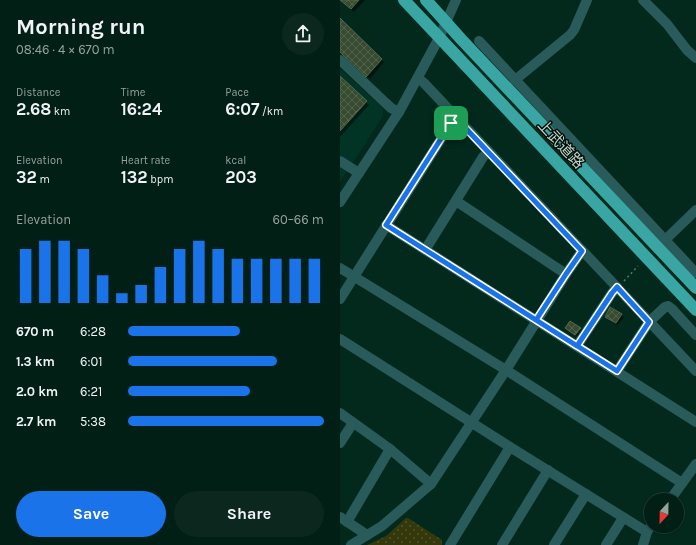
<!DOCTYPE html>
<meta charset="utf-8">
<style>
:root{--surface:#021f15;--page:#0c271e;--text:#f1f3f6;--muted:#96a2a0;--line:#233d34;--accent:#1a73e8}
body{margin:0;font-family:Karla,"Noto Sans JP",sans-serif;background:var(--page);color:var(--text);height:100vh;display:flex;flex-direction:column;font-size:15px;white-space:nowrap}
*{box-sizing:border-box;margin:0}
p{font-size:13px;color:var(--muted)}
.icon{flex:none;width:22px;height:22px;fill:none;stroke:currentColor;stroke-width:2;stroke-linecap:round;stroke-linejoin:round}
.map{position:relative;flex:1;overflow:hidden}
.side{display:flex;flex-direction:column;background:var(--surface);width:340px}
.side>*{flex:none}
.needle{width:26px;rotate:202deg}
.fabs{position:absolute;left:304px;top:493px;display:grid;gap:8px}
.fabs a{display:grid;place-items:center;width:40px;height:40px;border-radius:50%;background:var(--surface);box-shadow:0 1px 3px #0004,0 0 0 1px var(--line);font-size:20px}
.pin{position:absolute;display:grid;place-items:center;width:34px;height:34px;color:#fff;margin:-17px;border-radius:8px;box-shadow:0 2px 6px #0006}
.round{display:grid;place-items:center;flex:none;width:42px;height:42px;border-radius:21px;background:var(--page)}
.headline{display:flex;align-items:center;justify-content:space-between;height:68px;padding:0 16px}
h1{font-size:22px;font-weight:700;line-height:30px}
.stats{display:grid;grid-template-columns:repeat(3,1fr);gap:6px;height:68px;padding:4px 16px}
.stats div{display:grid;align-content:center}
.stats b{font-size:17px;font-weight:700}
.stats small{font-size:11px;font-weight:400}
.stats p{font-size:11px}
.chart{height:112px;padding:8px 16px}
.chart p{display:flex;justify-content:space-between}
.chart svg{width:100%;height:72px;margin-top:4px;stroke:var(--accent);stroke-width:6}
.action{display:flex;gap:8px;margin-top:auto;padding:8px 16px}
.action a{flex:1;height:46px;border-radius:24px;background:var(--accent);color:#fff;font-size:16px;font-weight:700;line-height:46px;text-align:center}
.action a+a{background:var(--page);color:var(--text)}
ul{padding:0 16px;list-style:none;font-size:13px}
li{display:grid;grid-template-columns:64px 48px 1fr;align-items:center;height:30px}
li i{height:10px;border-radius:5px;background:var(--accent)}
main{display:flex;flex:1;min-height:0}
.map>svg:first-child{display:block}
.built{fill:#013424}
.park{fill:url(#park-dots)}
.shadow{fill:#0007}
.building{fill:url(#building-cross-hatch);stroke:#54694e}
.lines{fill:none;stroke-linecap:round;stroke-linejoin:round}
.path{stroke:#59776b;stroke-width:1.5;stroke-dasharray:2 3;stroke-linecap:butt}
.minor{stroke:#285b5a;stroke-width:10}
.highway{stroke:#39a6a3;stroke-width:12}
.route-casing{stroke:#fff;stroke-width:8}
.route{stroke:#1a73e8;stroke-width:5}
.labels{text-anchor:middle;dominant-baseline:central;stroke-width:3;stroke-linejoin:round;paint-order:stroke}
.street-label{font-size:15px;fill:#c4d7ce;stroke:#020f09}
</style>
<main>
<section class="side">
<div class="headline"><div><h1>Morning run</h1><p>08:46 · 4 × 670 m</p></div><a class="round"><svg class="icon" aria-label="share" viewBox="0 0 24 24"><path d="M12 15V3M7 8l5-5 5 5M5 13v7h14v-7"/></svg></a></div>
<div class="stats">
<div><p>Distance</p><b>2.68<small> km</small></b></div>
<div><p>Time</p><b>16:24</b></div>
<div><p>Pace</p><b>6:07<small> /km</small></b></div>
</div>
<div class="stats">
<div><p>Elevation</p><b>32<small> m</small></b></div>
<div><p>Heart rate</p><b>132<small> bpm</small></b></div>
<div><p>kcal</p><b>203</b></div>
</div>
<div class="chart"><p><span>Elevation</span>60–66 m</p>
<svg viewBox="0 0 160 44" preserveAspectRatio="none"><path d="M5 44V11M15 44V6M25 44V6M35 44V11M45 44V27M55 44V38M65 44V33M75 44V22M85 44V11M95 44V6M105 44V11M115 44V17M125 44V17M135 44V17M145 44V17M155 44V17"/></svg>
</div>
<ul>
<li><b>670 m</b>6:28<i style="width:57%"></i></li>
<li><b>1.3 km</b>6:01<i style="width:76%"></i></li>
<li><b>2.0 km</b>6:21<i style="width:62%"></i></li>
<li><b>2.7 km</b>5:38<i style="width:100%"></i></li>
</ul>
<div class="action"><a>Save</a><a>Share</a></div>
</section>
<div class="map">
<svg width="356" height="545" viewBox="0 0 356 545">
<defs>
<pattern id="park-dots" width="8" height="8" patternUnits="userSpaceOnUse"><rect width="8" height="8" fill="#35380b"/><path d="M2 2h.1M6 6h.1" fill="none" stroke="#51542d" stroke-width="1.8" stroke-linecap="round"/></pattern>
<pattern id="building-cross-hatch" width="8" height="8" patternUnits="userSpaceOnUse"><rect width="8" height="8" fill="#374b31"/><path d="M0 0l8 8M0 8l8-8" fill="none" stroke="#52644e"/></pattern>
</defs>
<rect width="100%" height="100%" fill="#03291c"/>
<path class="built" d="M0,69L43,108V116L0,182Z"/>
<path class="park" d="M66,518H68L102,540V545H27L46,536Z"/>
<g class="shadow">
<path d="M1,0H25L14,12Z"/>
<path d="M0,20L44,62L30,79L0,51Z"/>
<path d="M0,78L29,105L0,137Z"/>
<path d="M271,308L284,317L278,325L268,318Z"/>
<path d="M240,328L242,330L238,336L228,330Z"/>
</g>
<g class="building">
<path d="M0,0H19L11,9Z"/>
<path d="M0,18L42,59L26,77L0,52Z"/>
<path d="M0,76L27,101L0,131Z"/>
<path d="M270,307L282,314L276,323L265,317Z"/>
<path d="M230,321L241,328L235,335L225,328Z"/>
</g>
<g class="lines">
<path class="path" d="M284,281L298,266"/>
<g class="minor">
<path d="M303,0L327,24L347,50L356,58"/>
<path d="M139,41L356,273"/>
<path d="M0,60L51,108L59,112"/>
<path d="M78,78L84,83L356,371"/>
<path d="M175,80L230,35L234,30L247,0"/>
<path d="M0,161L19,173"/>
<path d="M116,201L226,274"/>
<path d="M0,202L59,112L99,38L116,0"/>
<path d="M46,225L356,422"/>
<path d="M325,240L356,210"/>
<path d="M85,250L143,157L148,152"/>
<path d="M0,268L166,370L342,483"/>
<path d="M0,299L111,123L116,118"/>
<path d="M0,339L170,447L307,532"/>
<path d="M237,346L272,293L277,287"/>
<path d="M277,371L309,322L325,307L328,306L332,309L356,335"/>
<path d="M0,413L50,449L91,484"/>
<path d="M0,443L13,423"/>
<path d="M330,500L356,464"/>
<path d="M0,517L27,535"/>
<path d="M7,522L50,449"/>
<path d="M11,545L42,526L91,484L166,370L226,274L242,251"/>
<path d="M110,545L170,447"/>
<path d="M162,545L208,470"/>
<path d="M214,545L246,494"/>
<path d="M266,545L283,518"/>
<path d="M303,545L307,532L311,526"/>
</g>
<g class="highway">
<path d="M64,0L356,310"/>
<path d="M86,0L121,39L356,288"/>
</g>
</g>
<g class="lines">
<g class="route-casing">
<path id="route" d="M111,123L116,118L242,251L226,274L196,320L277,371L309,322L277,287L272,293L237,346C173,306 110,265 46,225L111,123"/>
</g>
<use href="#route" class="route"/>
</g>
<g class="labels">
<g class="street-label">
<text transform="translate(221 144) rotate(47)">上武道路</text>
</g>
</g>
</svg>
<div class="fabs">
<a><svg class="needle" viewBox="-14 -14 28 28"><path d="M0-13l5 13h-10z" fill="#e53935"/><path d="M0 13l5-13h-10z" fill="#96a2a0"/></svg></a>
</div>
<div class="pin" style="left:111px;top:123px;background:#1e9e55"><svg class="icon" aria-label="arrive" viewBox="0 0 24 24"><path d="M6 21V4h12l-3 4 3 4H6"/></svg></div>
</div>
</main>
